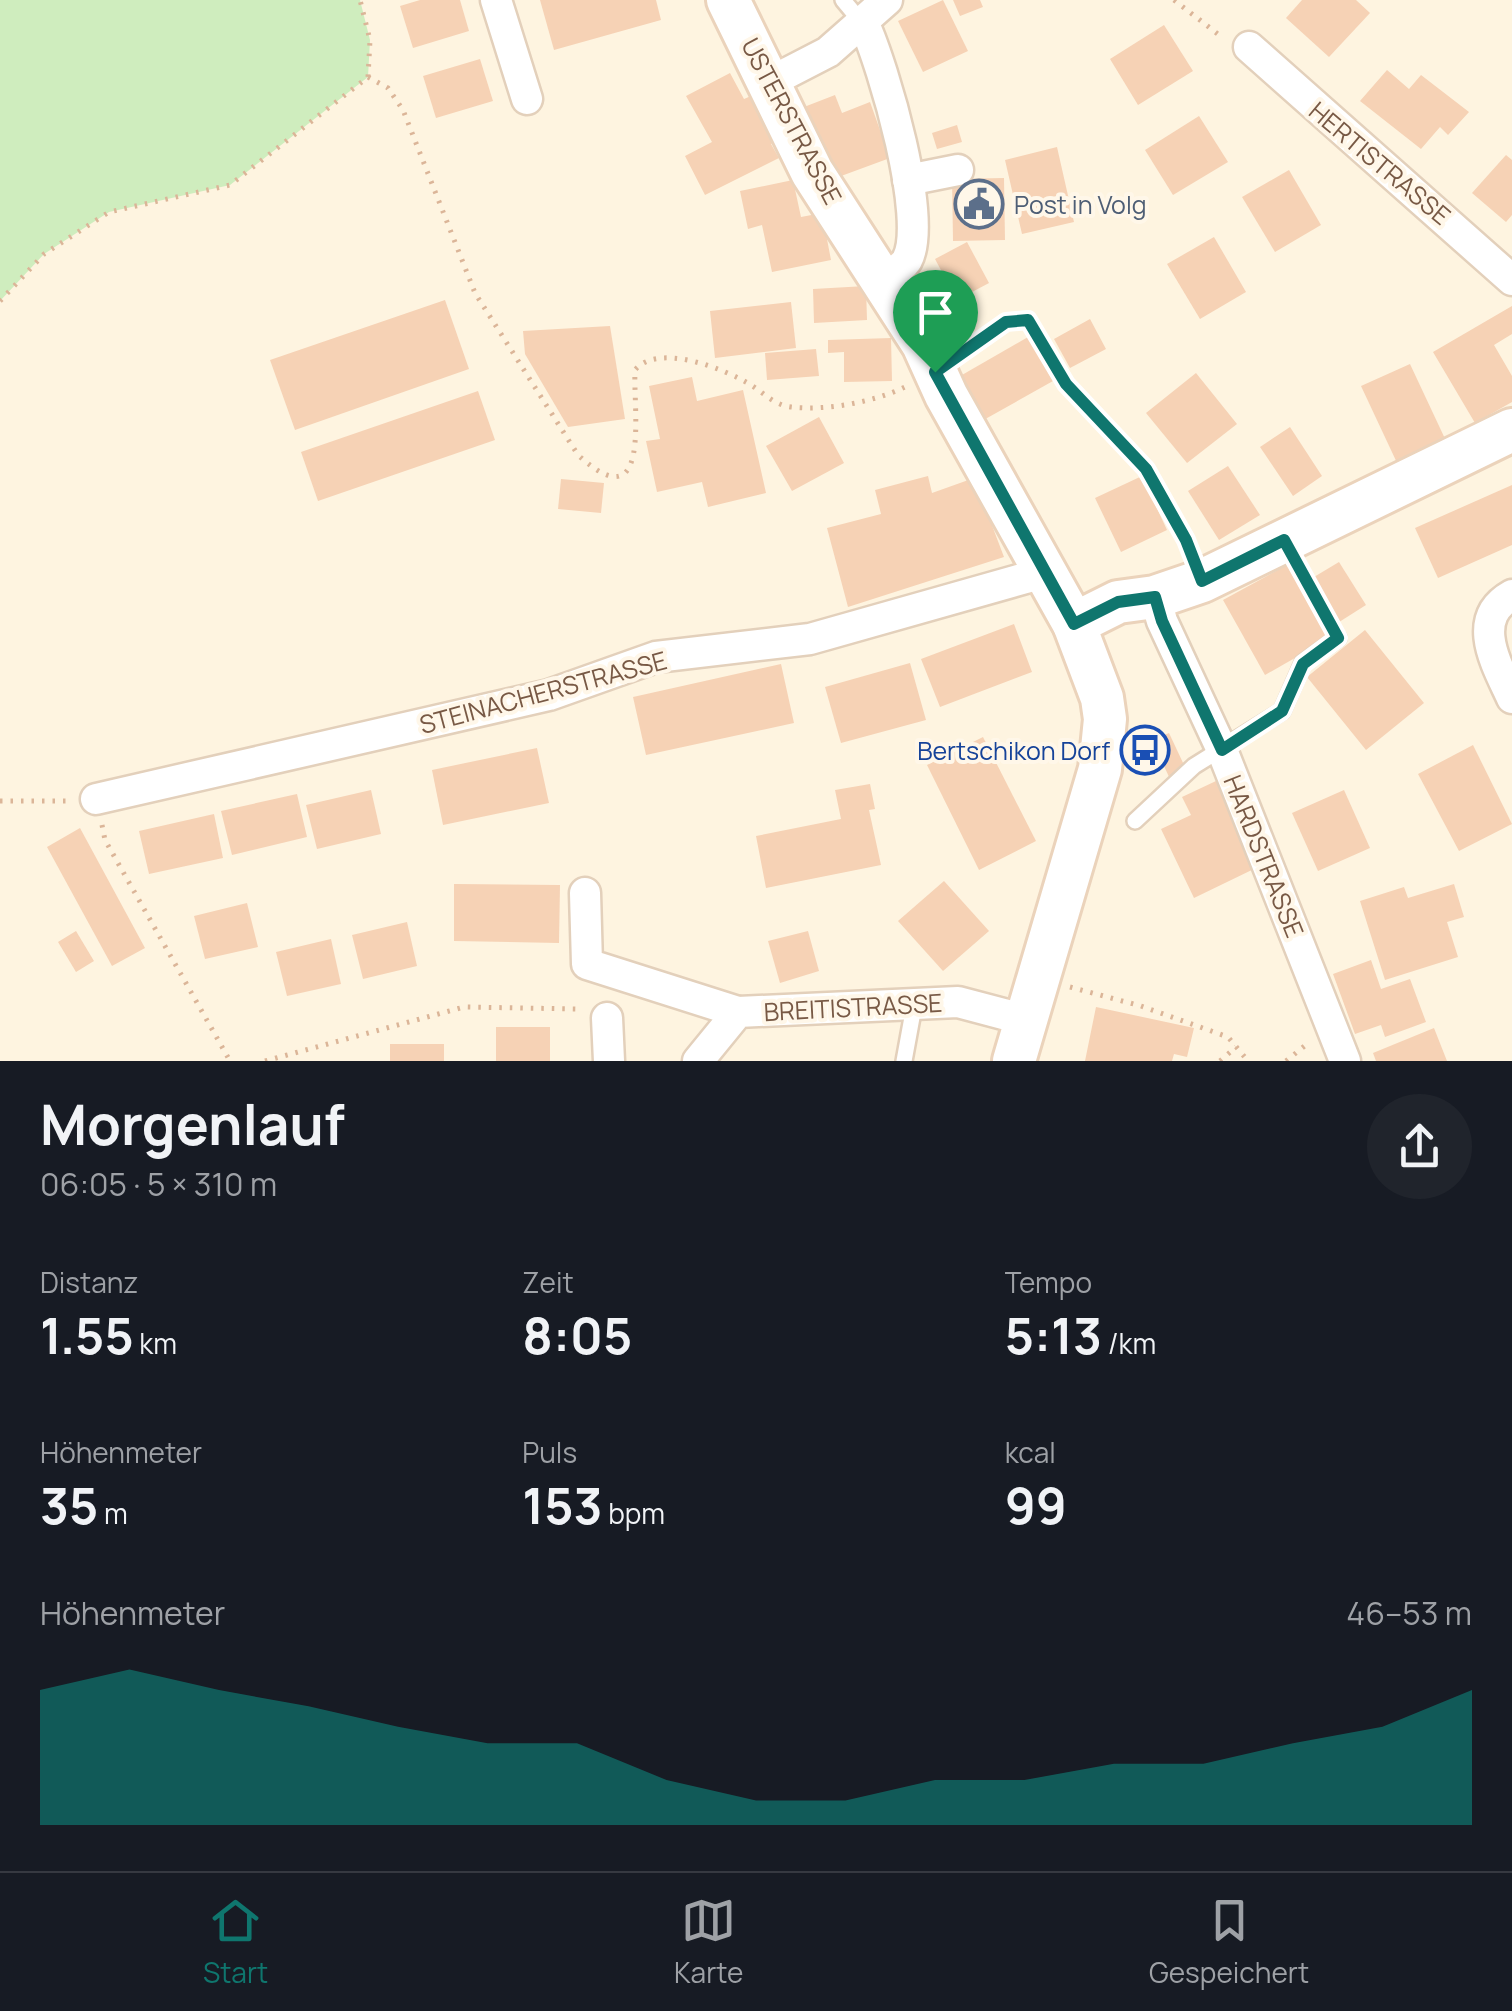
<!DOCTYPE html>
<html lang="de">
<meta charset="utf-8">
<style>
:root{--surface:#171b24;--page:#20242c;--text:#f1f3f6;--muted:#9ea1a6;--line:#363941;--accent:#0f766e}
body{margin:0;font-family:Manrope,sans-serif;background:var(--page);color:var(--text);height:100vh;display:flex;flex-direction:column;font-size:38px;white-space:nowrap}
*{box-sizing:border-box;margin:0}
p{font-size:32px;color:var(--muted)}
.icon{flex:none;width:55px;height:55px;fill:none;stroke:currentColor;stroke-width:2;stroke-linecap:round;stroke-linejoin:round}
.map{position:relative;height:1061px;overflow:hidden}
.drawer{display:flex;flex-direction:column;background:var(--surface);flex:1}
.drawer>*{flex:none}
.pin{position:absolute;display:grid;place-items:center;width:85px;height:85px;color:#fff;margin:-102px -42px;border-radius:50% 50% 50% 0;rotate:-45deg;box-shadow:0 0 10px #0007}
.pin .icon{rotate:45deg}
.round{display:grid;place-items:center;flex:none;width:105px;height:105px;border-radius:52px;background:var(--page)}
.overview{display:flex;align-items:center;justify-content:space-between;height:170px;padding:0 40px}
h1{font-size:55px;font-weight:700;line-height:75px}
.metrics{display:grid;grid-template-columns:repeat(3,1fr);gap:15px;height:170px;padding:10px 40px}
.metrics div{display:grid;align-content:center}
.metrics b{font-size:50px;font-weight:700}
.metrics small{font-size:28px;font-weight:400}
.metrics p{font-size:28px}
.chart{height:280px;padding:20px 40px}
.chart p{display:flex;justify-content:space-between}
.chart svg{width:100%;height:180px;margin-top:10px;fill:var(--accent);opacity:.7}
.menu{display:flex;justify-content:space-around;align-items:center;height:140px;border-top:2px solid var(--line);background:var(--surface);font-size:28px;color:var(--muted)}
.menu a{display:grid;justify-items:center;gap:5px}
.menu .current{color:var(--accent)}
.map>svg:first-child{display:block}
.green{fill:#cfedbe}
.building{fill:#f6d2b5}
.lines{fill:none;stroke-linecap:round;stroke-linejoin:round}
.lane-casing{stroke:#e3d0bb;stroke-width:20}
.street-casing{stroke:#e3d0bb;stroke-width:35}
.secondary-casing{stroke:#ebd3bb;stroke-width:48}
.path{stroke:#dbb598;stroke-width:5;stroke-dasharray:2.5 8;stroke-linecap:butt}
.lane{stroke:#fff;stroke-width:15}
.street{stroke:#fff;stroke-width:30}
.secondary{stroke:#fff;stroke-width:42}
.route-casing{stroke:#fff;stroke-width:20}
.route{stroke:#0f766e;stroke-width:12}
.labels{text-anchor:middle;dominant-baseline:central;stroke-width:8;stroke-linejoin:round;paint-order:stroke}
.street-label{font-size:25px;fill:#785945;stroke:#fff7e9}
.service-label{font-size:25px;fill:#4e5e75;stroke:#fff7e9;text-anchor:start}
.transit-label{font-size:25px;fill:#164399;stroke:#fff7e9;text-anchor:end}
</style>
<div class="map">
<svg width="1512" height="1061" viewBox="0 0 1512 1061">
<rect width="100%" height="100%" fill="#fef4e0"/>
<path class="green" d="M0,0H360L370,40L368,77L230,185L109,212L44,254L0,301Z"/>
<g class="building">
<path d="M420,0H460L469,31L413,48L400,6Z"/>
<path d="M540,0H656L661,20L554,50Z"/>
<path d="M943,0L968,51L923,72L898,21Z"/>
<path d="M953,0H980L983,7L960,16Z"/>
<path d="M1302,0H1356L1370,13L1329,57L1286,18Z"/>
<path d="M1164,25L1193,71L1138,105L1110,59Z"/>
<path d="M480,59L493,101L436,118L423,76Z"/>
<path d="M1387,70L1409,89L1421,75L1469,112L1448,135L1440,127L1421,149L1360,101Z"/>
<path d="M730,73L744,99L758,93L781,139L771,144L779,158L705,195L685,156L712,142L686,96Z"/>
<path d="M835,95L842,113L870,102L890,158L833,179L804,107Z"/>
<path d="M1199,116L1228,162L1173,195L1145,150Z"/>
<path d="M957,125L962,142L937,149L932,133Z"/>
<path d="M1057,147L1074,222L1022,234L1005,160Z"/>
<path d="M1506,155L1512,160V215L1506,222L1472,193Z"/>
<path d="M1289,170L1321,225L1275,252L1242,197Z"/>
<path d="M1004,178L1005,240L953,241L952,179Z"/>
<path d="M793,180L801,217L822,213L831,260L772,272L762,225L748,229L740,191Z"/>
<path d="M1214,237L1246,292L1200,319L1167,264Z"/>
<path d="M967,242L989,283L957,300L935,259Z"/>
<path d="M866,286L867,320L814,323L813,289Z"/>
<path d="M445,300L469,369L295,430L270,360Z"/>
<path d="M791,302L796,348L715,358L710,311Z"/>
<path d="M1512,306V334L1494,345L1512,376V402L1475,423L1433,352Z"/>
<path d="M1090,319L1106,349L1070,368L1054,339Z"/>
<path d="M610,326L625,419L568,427L525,354L523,331Z"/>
<path d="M1028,337L1053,381L980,422L955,379Z"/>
<path d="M891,338L892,381L844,382V352L828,353V340Z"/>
<path d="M816,349L819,376L767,380L765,353Z"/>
<path d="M1410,364L1447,443L1398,465L1361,386Z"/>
<path d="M1196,373L1237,424L1187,463L1146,413Z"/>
<path d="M692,377L697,401L743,390L766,493L708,507L702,482L657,492L646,441L660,439L649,386Z"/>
<path d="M478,391L495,440L318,501L301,452Z"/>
<path d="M819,417L844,463L792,491L766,446Z"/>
<path d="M1290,427L1322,476L1293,496L1260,447Z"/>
<path d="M1228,466L1260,515L1219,540L1188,491Z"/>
<path d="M928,476L932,493L974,478L1004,557L848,607L827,528L881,514L875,490Z"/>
<path d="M1142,476L1167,530L1121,552L1095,498Z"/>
<path d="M561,479L604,483L601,513L558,509Z"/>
<path d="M1512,485V545L1438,578L1415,528Z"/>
<path d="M1339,562L1366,605L1336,624L1309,580Z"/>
<path d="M1287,565L1328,639L1265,675L1223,600Z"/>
<path d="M1014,624L1032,672L940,707L921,659Z"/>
<path d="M1365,630L1424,703L1366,750L1307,677Z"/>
<path d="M910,663L926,720L841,743L825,687Z"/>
<path d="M781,664L794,723L646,755L633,697Z"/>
<path d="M1169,733L1184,765L1170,779L1152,740Z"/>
<path d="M983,737L1036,841L979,870L927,765Z"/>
<path d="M1473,745L1512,824L1459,851L1418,774Z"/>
<path d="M537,748L549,803L443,825L432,770Z"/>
<path d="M1216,781L1258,867L1194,898L1161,829L1191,815L1182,797Z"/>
<path d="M870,784L875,809L869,810L881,865L766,888L756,836L841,819L835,790Z"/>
<path d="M371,790L381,834L317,849L306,805Z"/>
<path d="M1344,790L1370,848L1318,871L1292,813Z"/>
<path d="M297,794L307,837L232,855L221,811Z"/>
<path d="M214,814L223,858L149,874L139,831Z"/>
<path d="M80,828L145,948L112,966L47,847Z"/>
<path d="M944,881L989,931L943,971L898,921Z"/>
<path d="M454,884L560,885L559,943L454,941Z"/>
<path d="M1454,884L1464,917L1447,922L1458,957L1385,980L1360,901L1404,887L1408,898Z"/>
<path d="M247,903L258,947L205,959L194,916Z"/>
<path d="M407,922L417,966L363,979L352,935Z"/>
<path d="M76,931L94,961L76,972L58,942Z"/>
<path d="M808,931L819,971L780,983L768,941Z"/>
<path d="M331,939L341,984L287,996L276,952Z"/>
<path d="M1371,960L1381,989L1410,979L1426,1022L1385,1037L1381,1025L1355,1034L1333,974Z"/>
<path d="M1096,1007L1194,1028L1187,1057L1174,1054L1172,1061H1085Z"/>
<rect x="496" y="1027" width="54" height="34"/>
<path d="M1434,1028L1447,1061H1376L1373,1053Z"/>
<rect x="390" y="1044" width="54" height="17"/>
</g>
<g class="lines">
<g class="lane-casing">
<g id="lane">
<path d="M843,0L863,24"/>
<path d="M1135,821L1194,766L1282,711L1303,663L1338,638"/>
<path d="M904,1061L915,1001"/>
</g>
</g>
<g class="street-casing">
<g id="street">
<path d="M496,0L527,99"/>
<path d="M864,24C883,65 929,220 907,260C903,267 890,274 883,279"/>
<path d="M1249,47L1512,280"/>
<path d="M768,83L828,52L887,0"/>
<path d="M908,180L958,170"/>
<path d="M1512,595C1469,619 1497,665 1512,698"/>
<path d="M1155,597L1162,621L1222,750L1345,1061"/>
<path d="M96,799L549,695L656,657L810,639L1047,572"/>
<path d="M585,893L587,964L738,1012"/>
<path d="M607,1018L609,1061"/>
<path d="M698,1061L738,1012L958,1002L1026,1020"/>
</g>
</g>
<g class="secondary-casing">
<g id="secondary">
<path d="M728,0L812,172L923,344L946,395L1074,624L1102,698L1105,719L1100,769L1014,1061"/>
<path d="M1074,624L1118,602L1155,597L1202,581L1512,430"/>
</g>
</g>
<g class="path">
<path d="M1174,0L1223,38"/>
<path d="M368,77L388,88L403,110L475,293L578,455C652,523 633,412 635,370C658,342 725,369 751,385C764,393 774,405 791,407C826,411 874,402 905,387"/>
<path d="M0,301L44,254L109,212L230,185L368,77L370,40L360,0"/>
<path d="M964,349L1006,322L1028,320L1066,384L1146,469L1190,549"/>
<path d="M1301,571L1329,622"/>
<path d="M0,801H67"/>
<path d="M102,825L105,840L230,1061"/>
<path d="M1070,987L1141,1006L1228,1037L1248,1061"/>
<path d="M265,1061L464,1007L580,1009"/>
<path d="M1220,1061L1236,1047"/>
<path d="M1286,1061L1307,1044"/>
</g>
<use href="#lane" class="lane"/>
<use href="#street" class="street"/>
<use href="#secondary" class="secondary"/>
</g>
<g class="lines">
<g class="route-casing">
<path id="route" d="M1028,320L1066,384L1146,469L1186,540L1202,581L1284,540L1338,638L1303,664L1282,711L1222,750L1162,621L1155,597L1118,602L1074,624L935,372L1006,322Z"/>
</g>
<use href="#route" class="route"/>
</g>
<defs>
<g id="civic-ring" transform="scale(2.5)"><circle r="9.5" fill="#fff7e9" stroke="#5c6f8a" stroke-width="1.5"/><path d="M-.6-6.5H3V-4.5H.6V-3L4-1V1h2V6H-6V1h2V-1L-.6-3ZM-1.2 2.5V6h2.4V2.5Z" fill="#5c6f8a"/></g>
<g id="bus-ring" transform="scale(2.5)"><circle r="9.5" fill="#fff7e9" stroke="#1a4fb4" stroke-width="1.5"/><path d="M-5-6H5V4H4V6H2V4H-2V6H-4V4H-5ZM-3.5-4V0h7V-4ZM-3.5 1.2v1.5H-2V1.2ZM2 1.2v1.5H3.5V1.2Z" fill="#1a4fb4"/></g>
</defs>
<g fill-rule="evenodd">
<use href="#civic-ring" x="979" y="204"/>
<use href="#bus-ring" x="1145" y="750"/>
</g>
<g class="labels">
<g class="street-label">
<text transform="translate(792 121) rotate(62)">USTERSTRASSE</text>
<text transform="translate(1380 163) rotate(40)">HERTISTRASSE</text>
<text transform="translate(543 692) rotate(-15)">STEINACHERSTRASSE</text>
<text transform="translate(1264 856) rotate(68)">HARDSTRASSE</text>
<text transform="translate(853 1007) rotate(-3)">BREITISTRASSE</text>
</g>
<g class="service-label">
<text x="1014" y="204">Post in Volg</text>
</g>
<g class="transit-label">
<text x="1110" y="750">Bertschikon Dorf</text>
</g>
</g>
</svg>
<div class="pin" style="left:935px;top:372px;background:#1e9e55"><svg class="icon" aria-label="arrive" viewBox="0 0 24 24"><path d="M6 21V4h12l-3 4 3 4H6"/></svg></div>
</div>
<section class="drawer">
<div class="overview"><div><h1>Morgenlauf</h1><p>06:05 · 5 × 310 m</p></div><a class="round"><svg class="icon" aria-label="share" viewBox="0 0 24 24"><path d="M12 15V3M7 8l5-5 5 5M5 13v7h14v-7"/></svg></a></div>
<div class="metrics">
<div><p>Distanz</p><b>1.55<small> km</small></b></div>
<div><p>Zeit</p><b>8:05</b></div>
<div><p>Tempo</p><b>5:13<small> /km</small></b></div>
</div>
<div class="metrics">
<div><p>Höhenmeter</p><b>35<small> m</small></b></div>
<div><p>Puls</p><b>153<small> bpm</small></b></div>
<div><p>kcal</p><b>99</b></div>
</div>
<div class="chart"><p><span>Höhenmeter</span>46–53 m</p>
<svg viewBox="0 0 160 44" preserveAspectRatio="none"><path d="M0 44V11L10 6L20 11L30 15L40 20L50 24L60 24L70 33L80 38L90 38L100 33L110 33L120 29L130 29L140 24L150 20L160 11V44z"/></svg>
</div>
</section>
<nav class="menu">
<a class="current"><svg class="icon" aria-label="home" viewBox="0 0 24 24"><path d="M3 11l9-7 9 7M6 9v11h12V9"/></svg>Start</a>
<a><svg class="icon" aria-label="map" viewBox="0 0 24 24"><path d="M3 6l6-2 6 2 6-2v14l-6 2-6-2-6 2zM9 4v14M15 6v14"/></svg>Karte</a>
<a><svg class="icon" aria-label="saved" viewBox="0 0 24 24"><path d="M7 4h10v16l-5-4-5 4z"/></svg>Gespeichert</a>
</nav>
